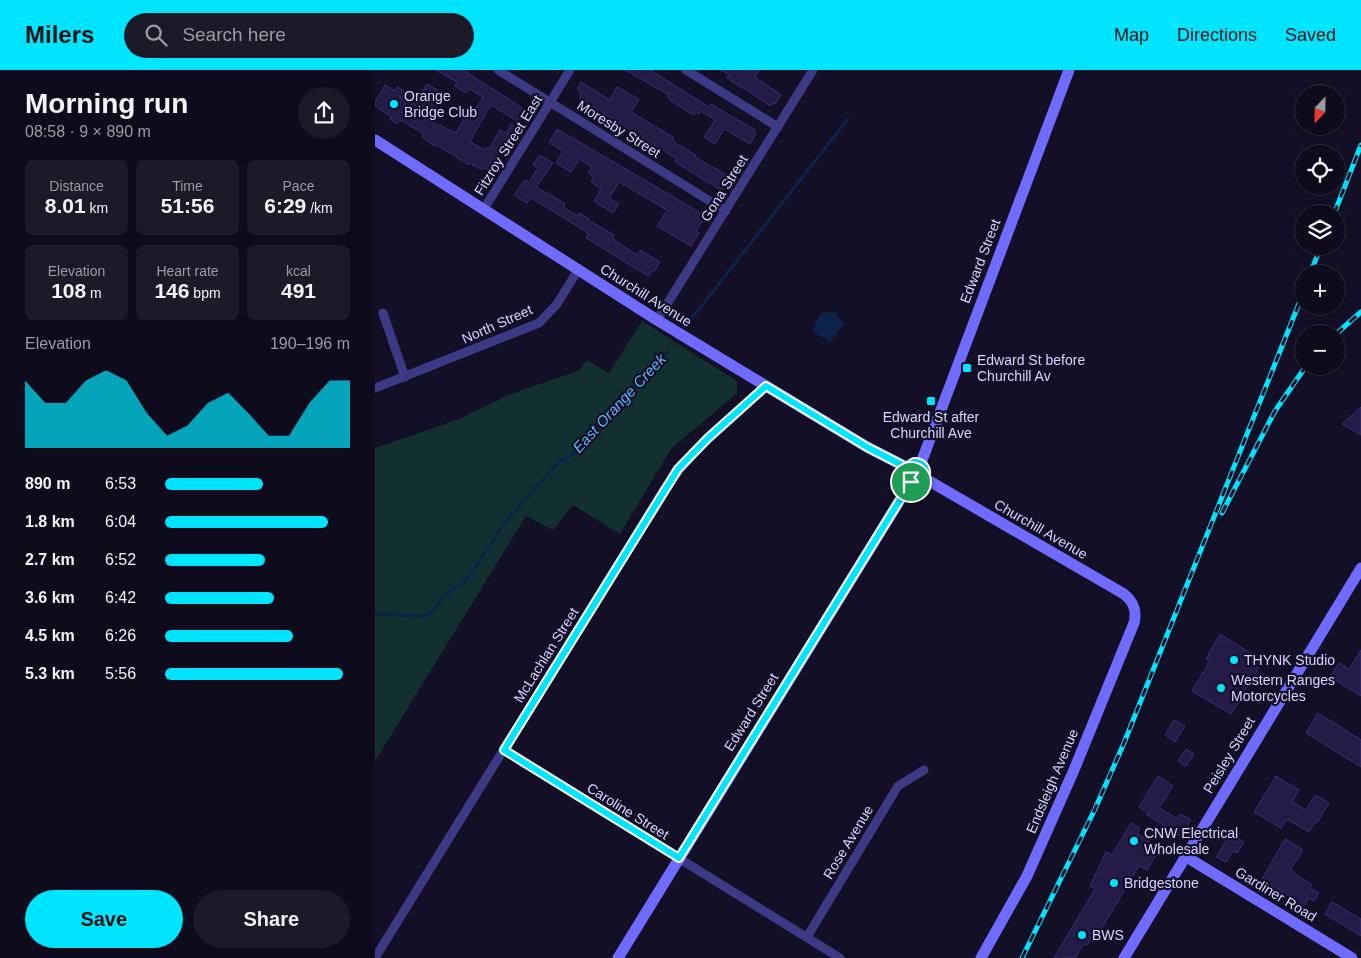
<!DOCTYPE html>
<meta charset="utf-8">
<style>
:root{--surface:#0e0b1c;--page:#1c1929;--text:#f1f3f6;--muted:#9b9ba3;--line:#2e2b3b;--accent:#00e5ff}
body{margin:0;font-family:Helvetica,sans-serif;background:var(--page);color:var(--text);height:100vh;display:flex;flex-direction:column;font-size:19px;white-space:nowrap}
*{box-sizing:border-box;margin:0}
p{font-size:16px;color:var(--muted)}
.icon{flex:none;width:28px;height:28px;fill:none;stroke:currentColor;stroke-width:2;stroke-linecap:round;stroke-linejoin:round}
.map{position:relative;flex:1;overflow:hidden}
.details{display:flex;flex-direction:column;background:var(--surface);width:375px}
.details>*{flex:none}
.needle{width:32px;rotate:202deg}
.tools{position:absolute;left:920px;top:15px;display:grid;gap:10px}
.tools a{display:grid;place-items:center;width:50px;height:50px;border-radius:50%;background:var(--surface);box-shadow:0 2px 8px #0003,0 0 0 1px var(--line);font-size:25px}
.pin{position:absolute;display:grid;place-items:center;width:42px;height:42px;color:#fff;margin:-21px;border:2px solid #fff;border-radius:50%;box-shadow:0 1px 5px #0007}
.round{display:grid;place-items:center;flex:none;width:52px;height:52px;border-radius:26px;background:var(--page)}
.summary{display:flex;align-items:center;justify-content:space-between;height:85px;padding:0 25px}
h1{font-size:28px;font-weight:600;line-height:38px}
.stats{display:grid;grid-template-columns:repeat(3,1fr);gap:8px;height:85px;padding:5px 25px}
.stats div{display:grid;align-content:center;border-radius:8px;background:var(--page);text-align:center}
.stats b{font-size:21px;font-weight:600}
.stats small{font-size:14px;font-weight:400}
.stats p{font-size:14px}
.chart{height:140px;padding:10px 25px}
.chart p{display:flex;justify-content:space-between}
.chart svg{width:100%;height:90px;margin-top:5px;fill:var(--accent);opacity:.7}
.action{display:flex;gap:10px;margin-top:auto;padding:10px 25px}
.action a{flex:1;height:58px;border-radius:30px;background:var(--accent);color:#111;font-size:20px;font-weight:600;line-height:58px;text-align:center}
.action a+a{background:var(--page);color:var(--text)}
ul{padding:0 25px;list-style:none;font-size:16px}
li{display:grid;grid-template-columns:80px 60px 1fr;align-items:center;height:38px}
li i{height:12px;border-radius:6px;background:var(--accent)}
header{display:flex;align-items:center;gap:30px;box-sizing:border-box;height:70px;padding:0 25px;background:var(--accent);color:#111}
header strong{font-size:24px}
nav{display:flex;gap:28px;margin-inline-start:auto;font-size:18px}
.search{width:350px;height:45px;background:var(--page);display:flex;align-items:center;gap:12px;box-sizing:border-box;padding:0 18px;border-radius:28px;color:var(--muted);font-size:19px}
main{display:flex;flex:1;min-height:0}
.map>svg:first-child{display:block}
.green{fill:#12302f}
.water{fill:#0c2248}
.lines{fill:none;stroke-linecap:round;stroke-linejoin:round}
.stream{stroke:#0c2248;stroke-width:3}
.building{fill:#241b47;stroke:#3b2d73}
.street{stroke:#3d3a85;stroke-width:9}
.secondary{stroke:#6f6bff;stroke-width:11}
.rail-casing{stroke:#00e5ff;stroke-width:5}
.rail{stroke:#130f26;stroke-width:3;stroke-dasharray:9;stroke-linecap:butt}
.route-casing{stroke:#fff;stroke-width:10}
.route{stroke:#00e5ff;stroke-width:6}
.poi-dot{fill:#00e5ff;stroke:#130f26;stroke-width:2}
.labels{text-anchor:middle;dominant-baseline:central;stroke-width:4.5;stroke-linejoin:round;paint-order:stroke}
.poi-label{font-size:14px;fill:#d9d4ff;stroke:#130f26;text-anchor:start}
.street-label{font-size:14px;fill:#d9d4ff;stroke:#130f26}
.water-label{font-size:15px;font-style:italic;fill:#62b6ff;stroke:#130f26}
</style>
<header>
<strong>Milers</strong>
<div class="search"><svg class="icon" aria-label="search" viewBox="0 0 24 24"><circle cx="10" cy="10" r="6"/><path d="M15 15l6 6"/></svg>Search here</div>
<nav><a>Map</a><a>Directions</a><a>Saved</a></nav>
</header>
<main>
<section class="details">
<div class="summary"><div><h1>Morning run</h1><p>08:58 · 9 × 890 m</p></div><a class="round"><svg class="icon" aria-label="share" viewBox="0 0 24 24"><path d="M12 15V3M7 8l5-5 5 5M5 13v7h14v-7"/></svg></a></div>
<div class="stats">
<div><p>Distance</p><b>8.01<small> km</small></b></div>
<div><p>Time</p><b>51:56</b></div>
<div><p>Pace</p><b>6:29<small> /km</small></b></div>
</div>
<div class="stats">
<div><p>Elevation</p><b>108<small> m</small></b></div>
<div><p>Heart rate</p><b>146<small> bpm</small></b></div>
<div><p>kcal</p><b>491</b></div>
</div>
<div class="chart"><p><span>Elevation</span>190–196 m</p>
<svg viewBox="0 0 160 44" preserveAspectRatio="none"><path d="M0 44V11L10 22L20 22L30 11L40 6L50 11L60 27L70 38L80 33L90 22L100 17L110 27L120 38L130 38L140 22L150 11L160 11V44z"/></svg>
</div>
<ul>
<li><b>890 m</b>6:53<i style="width:53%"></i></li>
<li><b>1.8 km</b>6:04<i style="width:88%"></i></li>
<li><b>2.7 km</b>6:52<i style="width:54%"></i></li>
<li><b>3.6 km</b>6:42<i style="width:59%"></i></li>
<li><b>4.5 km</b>6:26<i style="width:69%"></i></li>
<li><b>5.3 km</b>5:56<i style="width:96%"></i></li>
</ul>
<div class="action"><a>Save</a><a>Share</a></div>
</section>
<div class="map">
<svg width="986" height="888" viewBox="0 0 986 888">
<rect width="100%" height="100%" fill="#130f26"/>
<path class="green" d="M267,251L362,311V323L296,379L245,464L198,435L178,460L151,446L0,691V378L82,350L131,326L205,300L211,290L234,303Z"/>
<path class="water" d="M460,242L469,254L455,273L437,260L446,243Z"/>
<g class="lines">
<g class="stream">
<path d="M314,252L473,49"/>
<path d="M0,544L53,546L71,525L93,508L129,454L184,392L205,380L241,332L293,281"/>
</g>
</g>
<g class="building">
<path d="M61,0H88L149,39L142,51L116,35L104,55L95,72L109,80L111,77L114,79L125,60L134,65L113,100L109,98L107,100L95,93L94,95L82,88V87L60,74L59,76L47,67L49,64L27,51H24L22,54L16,50L15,46L0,36V32L10,15L20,21L22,17L43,29L52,14L69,24L53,50L81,63L94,41L98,43L108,27L94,19L91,23L80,16L82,12Z"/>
<path d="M250,0H275L334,37L336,34L380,60L379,62L381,64L375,74L349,59L340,74L329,67L340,50L326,41L324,44L321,42L319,45L312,41L296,31L293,27L294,25Z"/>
<path d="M346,0H384L380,7L406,25L400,34L398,33L396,36L352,8L354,5Z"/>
<path d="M206,12L235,30L242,17L260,27L264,30L256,42L298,67L299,72L321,85L320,87L355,107L348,119H344L300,92L302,89L280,75L278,78L266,71L268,68L205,28L206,22L202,19Z"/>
<path d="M136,54L143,59L138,66L132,62Z"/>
<path d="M182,59L331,146L321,161L324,163L316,176L282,156L292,140L244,112L234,128L244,134L238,143L219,131L226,119L216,112L219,107L213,103L217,97L204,89L196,102L181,93L188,81L174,73Z"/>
<path d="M164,85L178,93L161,117L189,133V138L203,146L204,143L214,149L213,150L239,165L237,167L242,172L262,185L265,180L285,192L279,202L277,201L273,206L211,168L213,164L211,162L178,141L155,128L152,133L142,127L140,124L148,112L151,110L154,112L163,98L158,95Z"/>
<path d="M986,337V365L967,354Z"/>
<path d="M845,564L888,591L856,644L817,621L835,591L831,589Z"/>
<path d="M986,580V626L955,607L964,593L974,599Z"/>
<path d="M943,643L986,670V697L931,663Z"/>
<path d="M799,650L810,656L800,672L790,665Z"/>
<path d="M811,679L819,684L811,696L803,691Z"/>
<path d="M783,706L798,716L784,738L803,749L805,744L816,750L806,766L772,745L773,743L764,737Z"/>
<path d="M901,706L924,720L917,732L931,740L940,725L954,733L942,753L940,752L934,762L912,749L906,758L879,742Z"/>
<path d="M756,753L765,758L762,764L785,778L772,800L764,796L719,871L716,869L712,875L709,874L700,888H679L720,819L715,816L731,782L737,785Z"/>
<path d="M855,764L869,772L862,783L858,781L851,792L841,787Z"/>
<path d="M910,769L928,780L915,800L937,815L935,818L944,823L939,831L934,828L929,836L887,809Z"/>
<path d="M957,832L986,849V866L950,844Z"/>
</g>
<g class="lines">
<g class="street">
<path d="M123,0L351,141"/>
<path d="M311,0L403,57"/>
<path d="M109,139L195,0"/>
<path d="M8,243L30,307"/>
<path d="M282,250L438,0"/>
<path d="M0,318L164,253L182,234L203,200"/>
<path d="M129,680L465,888"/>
<path d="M432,867L523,716L549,700"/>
<path d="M0,888L290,418L318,383L391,317"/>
</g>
<g class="secondary">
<path d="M0,70L282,250L492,377L531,397"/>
<path d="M546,393L694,0"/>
<path d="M549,408L749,524C759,532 762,541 759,553L699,700L652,806L606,888"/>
<path d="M810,786L977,888"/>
<path d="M243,888L536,412"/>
<path d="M749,888L986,498"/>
</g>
<g class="rail-casing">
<g id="rail">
<path d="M959,144L986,75"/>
<path d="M935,204L946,176"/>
<path d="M961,264L986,242"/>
<path d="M847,443L900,341L931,296"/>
<path d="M647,888L720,739L749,673L929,221"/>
</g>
</g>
<use href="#rail" class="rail"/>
</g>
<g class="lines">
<g class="route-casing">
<path id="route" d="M391,316L492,377L531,397L539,392C547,392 552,397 551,405L545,412H536L304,788L129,680L303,399L333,368Z"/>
</g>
<use href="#route" class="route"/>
</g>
<g class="poi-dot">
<circle cx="19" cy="34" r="5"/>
<rect x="587" y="293" width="10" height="10" rx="2.5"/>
<rect x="551" y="326" width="10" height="10" rx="2.5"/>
<circle cx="859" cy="590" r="5"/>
<circle cx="846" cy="618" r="5"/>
<circle cx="759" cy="771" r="5"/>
<circle cx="739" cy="813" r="5"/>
<circle cx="707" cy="865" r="5"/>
</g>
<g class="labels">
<g class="poi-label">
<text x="29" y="26">Orange<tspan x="29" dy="16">Bridge Club</tspan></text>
<text x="602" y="290">Edward St before<tspan x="602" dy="16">Churchill Av</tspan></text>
<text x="556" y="347" text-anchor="middle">Edward St after<tspan x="556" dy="16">Churchill Ave</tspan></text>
<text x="869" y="590">THYNK Studio</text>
<text x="856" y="610">Western Ranges<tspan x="856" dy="16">Motorcycles</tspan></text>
<text x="769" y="763">CNW Electrical<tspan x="769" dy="16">Wholesale</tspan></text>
<text x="749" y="813">Bridgestone</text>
<text x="717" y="865">BWS</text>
</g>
<g class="street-label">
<text transform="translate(244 59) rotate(32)">Moresby Street</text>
<text transform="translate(133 75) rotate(-58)">Fitzroy Street East</text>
<text transform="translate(349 118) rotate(-58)">Gona Street</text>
<text transform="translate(605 191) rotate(-69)">Edward Street</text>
<text transform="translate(271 225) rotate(32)">Churchill Avenue</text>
<text transform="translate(122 254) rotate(-24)">North Street</text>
<text transform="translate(666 459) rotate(30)">Churchill Avenue</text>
<text transform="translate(171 585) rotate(-58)">McLachlan Street</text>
<text transform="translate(376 642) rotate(-58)">Edward Street</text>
<text transform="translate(854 685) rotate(-59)">Peisley Street</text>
<text transform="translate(677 711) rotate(-67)">Endsleigh Avenue</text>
<text transform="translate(253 741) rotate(32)">Caroline Street</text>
<text transform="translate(473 772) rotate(-59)">Rose Avenue</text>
<text transform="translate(901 824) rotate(31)">Gardiner Road</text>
</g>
<g class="water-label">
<text transform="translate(244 333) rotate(-47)">East Orange Creek</text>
</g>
</g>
</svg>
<div class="tools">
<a><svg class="needle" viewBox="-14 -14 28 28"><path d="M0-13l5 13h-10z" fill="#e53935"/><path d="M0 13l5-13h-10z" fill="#9b9ba3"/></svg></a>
<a><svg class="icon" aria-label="locate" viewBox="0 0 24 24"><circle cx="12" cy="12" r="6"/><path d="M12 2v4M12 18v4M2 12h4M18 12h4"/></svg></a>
<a><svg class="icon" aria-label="layers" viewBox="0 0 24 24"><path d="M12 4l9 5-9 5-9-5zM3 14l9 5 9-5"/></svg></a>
<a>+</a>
<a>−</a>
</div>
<div class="pin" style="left:536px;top:412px;background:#1e9e55"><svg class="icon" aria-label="arrive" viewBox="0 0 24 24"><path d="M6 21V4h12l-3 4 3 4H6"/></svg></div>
</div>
</main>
